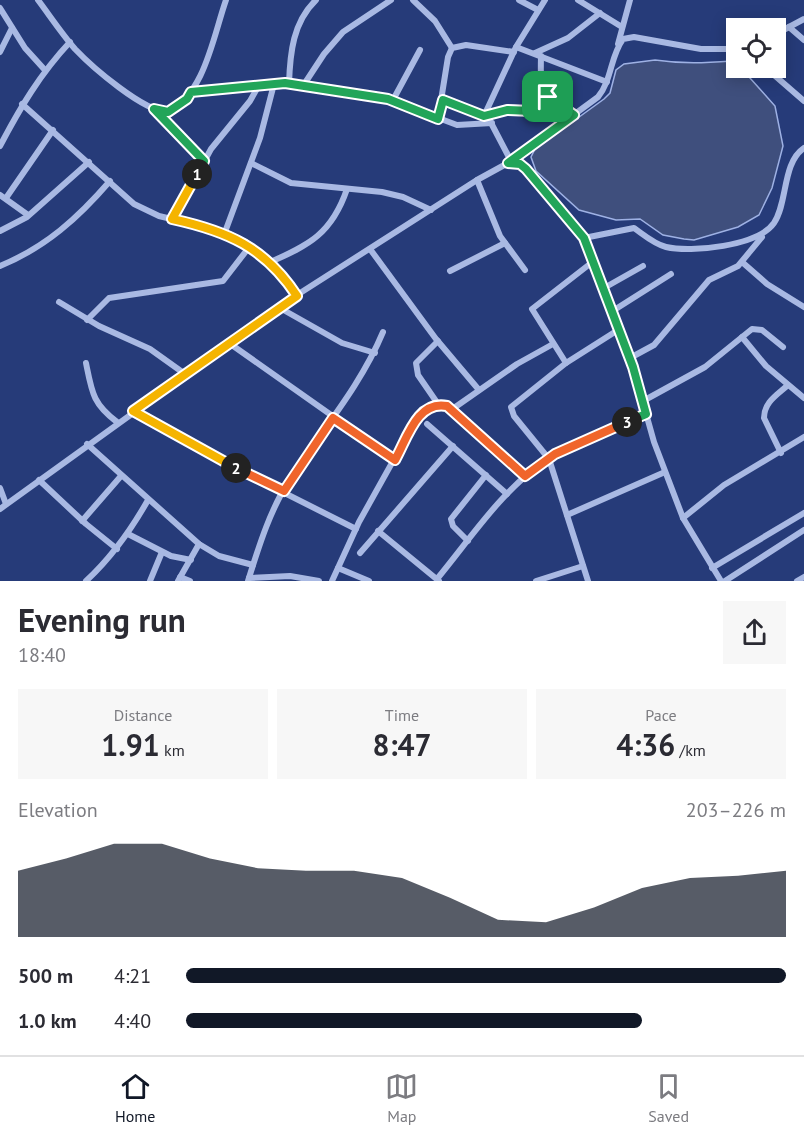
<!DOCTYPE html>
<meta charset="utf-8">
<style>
:root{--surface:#fff;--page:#f7f7f7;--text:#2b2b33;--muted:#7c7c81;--line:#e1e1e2;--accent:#111827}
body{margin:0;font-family:"PT Sans",sans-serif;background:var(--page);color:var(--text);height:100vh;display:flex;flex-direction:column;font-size:22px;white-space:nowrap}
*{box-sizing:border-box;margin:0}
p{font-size:20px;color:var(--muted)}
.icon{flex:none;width:33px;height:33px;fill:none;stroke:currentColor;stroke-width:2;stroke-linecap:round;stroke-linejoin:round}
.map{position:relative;height:581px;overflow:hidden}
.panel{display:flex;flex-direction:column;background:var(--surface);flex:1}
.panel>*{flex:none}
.fabs{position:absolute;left:726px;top:18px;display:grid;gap:12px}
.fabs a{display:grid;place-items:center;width:60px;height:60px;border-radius:0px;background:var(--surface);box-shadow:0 3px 15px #0003;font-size:30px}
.pin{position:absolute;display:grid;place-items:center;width:51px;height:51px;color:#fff;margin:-26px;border-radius:12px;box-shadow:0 3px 9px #0006}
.km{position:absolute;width:30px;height:30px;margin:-15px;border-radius:50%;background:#222;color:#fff;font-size:16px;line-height:30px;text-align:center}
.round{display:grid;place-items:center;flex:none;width:63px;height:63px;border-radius:0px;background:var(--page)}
.headline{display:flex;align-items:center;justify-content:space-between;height:102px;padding:0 18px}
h1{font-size:33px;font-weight:800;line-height:45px}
.stats{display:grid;grid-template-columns:repeat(3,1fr);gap:9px;height:102px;padding:6px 18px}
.stats div{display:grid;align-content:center;border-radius:0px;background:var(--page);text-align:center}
.stats b{font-size:30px;font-weight:800}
.stats small{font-size:16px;font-weight:400}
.stats p{font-size:16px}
.chart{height:168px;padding:12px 18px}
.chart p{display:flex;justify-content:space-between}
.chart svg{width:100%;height:108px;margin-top:6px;fill:var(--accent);opacity:.7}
ul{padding:0 18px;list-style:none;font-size:20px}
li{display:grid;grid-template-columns:96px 72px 1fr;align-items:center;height:45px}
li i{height:15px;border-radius:8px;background:var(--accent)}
.dock{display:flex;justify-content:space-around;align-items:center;height:84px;border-top:2px solid var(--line);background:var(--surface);font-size:16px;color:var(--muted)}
.dock a{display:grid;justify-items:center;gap:3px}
.dock .selected{color:var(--accent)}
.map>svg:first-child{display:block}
.water{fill:#3f4f7d;stroke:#9eb1e4;stroke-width:1.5}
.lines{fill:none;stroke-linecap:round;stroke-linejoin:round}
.street{stroke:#a9b9e3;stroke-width:6}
.split-1-casing{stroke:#fff;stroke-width:12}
.split-2-casing{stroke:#fff;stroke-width:12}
.split-3-casing{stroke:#fff;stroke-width:12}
.split-4-casing{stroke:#fff;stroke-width:12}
.split-1{stroke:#22a559;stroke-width:8}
.split-2{stroke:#f5b400;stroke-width:8}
.split-3{stroke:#f0652b;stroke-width:8}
.split-4{stroke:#22a559;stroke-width:8}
</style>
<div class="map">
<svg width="804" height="581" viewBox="0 0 804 581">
<rect width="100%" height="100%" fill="#263b79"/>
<path class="water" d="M655,60C682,64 705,63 732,61L736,68H741L775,106L783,146L772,188L759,215L738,227L694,240L684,239L663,235L640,219L616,220L579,210L536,171L531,157L535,149L604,99L610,93L616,70L624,64Z"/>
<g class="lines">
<g class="street">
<path d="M38,0C50,16 62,34 75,49C92,67 144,112 168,112C205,93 213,37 226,0"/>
<path d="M413,0L435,21L452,48"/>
<path d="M519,0L538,10"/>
<path d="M578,0L622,27"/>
<path d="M0,8L25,48L44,69"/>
<path d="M789,27L804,40"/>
<path d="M776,34L804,19"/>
<path d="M618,44L630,0"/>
<path d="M516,47L607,82"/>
<path d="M0,52L12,28"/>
<path d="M535,53L568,38L600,13"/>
<path d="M541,56C540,96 542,93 574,115"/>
<path d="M766,68L804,101"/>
<path d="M289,84C290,53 293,22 316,0"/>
<path d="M303,86L324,54L343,32L391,0"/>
<path d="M191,92L285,83L388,99L457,125L492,123"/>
<path d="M393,100L420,50"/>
<path d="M443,100L489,119L511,161"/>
<path d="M22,104L134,204L159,216L225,232L246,242L288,283L297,295"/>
<path d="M156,112L204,161"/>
<path d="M484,116L516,47L545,0"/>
<path d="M484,116L502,111H532L548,97"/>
<path d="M438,119L448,57L452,48L466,45L514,52"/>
<path d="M0,146C20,108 40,74 70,42"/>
<path d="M251,163L291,183L382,192L403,197L431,210"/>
<path d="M508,163L598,97C612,80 610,57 623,39L634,37L701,49H736"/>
<path d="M477,180L500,236L525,270"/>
<path d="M0,195L28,215"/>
<path d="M6,198L53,130"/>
<path d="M173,219L211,149L250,101L259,85"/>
<path d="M0,231L27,217L89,162"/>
<path d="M225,232L260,138L274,84"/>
<path d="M584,238L634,228C644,235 654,244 666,247C691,253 758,246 774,223C788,202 782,163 804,148"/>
<path d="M370,249L436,339L479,390"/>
<path d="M742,262L767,284L804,307"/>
<path d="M268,263C310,245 332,233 347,189"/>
<path d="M0,266C46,247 78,218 110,181"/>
<path d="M450,271L505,243"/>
<path d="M604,288L643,266"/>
<path d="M59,302L99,326L150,349L185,374"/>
<path d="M280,308L342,343L375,353"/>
<path d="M611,312L671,274"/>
<path d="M87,320L109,298L223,281L250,246"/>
<path d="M742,337L766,366L804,398"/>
<path d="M229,343L395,460"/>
<path d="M630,358L654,345L709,280L738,266L762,237"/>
<path d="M86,363C92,393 93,404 117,422"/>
<path d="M566,363L532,309L595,260"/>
<path d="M643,401L705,367L752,329L762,330L783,347"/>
<path d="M438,404L418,375L416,363L438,341"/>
<path d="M451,410L517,364L553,344"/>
<path d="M133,411L209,455L356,529"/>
<path d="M427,424L507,494"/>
<path d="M87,444L199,544L219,556L253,565"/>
<path d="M781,453L764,418C764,402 777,395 788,385"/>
<path d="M39,480L86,524L117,549"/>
<path d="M0,488L6,504"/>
<path d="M0,509L297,295L477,180L508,163L520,164L571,222L592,253L615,323L633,367L654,442L683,518L721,581"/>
<path d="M567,515L665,472"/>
<path d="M683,518L724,485L804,437"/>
<path d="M82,521L121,476"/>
<path d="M378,531L439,581"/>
<path d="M128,534L171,556L191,560"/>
<path d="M468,541L453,526L451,519L486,475"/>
<path d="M360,553L453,446"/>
<path d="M338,568L369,581"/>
<path d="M712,568L804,513"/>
<path d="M180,577L190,581"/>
<path d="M249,578L290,576L319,581"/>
<path d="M437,579C470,539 500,493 542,463C572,441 612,429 646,414"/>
<path d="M86,581C112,557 131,530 148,500"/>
<path d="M150,581L162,552"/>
<path d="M178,581L199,544"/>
<path d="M248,581C259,546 270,510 290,479C322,430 360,387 383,332"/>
<path d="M332,581L359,522L417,418C427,408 432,403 447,406L525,476"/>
<path d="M536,581L583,566"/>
<path d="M588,581L549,459L514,416L511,407L566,363L618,330"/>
<path d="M725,581L804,530"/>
<path d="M797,581L804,577"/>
</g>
</g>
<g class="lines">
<g class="split-1-casing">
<path id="split-1" d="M197,174L204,161L154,109L168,112L187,99L191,92L285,83L388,99L438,119L443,100L484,116L507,110L532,111L548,97"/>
</g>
<g class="split-2-casing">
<path id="split-2" d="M197,174L172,219C227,231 265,247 297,296L133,411L236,468"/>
</g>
<g class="split-3-casing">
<path id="split-3" d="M236,468L284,491L333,418L395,460C407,439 417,400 447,406L525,476L555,454L627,422"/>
</g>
<g class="split-4-casing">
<path id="split-4" d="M548,97L574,115L508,163L520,164L526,169L584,238L633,367L646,414L627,422"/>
</g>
<use href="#split-1" class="split-1"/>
<use href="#split-2" class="split-2"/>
<use href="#split-3" class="split-3"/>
<use href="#split-4" class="split-4"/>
</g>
</svg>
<div class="fabs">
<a><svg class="icon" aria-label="locate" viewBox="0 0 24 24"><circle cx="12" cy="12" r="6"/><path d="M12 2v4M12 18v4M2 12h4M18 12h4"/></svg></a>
</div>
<div class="pin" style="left:548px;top:97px;background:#1e9e55"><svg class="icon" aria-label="arrive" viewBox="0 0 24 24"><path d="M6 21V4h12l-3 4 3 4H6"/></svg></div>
<b class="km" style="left:197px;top:174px">1</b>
<b class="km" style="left:236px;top:468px">2</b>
<b class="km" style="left:627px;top:422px">3</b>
</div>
<section class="panel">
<div class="headline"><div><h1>Evening run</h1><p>18:40</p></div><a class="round"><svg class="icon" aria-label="share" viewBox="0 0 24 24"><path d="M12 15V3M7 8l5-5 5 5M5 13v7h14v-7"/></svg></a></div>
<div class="stats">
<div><p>Distance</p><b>1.91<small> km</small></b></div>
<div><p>Time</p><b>8:47</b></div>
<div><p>Pace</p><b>4:36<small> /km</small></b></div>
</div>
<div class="chart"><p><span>Elevation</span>203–226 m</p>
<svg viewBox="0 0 160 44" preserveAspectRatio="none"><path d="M0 44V17L10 12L20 6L30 6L40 12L50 16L60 17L70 17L80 20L90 28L100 37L110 38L120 32L130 24L140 20L150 19L160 17V44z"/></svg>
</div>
<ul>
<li><b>500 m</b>4:21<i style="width:100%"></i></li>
<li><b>1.0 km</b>4:40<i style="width:76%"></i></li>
</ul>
</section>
<nav class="dock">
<a class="selected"><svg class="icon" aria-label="home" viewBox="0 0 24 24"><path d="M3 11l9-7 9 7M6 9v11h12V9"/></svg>Home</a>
<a><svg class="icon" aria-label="map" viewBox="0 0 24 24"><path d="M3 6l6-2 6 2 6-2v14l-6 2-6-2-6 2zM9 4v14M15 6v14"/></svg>Map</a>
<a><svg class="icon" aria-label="saved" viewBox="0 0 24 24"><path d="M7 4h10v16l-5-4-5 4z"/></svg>Saved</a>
</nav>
